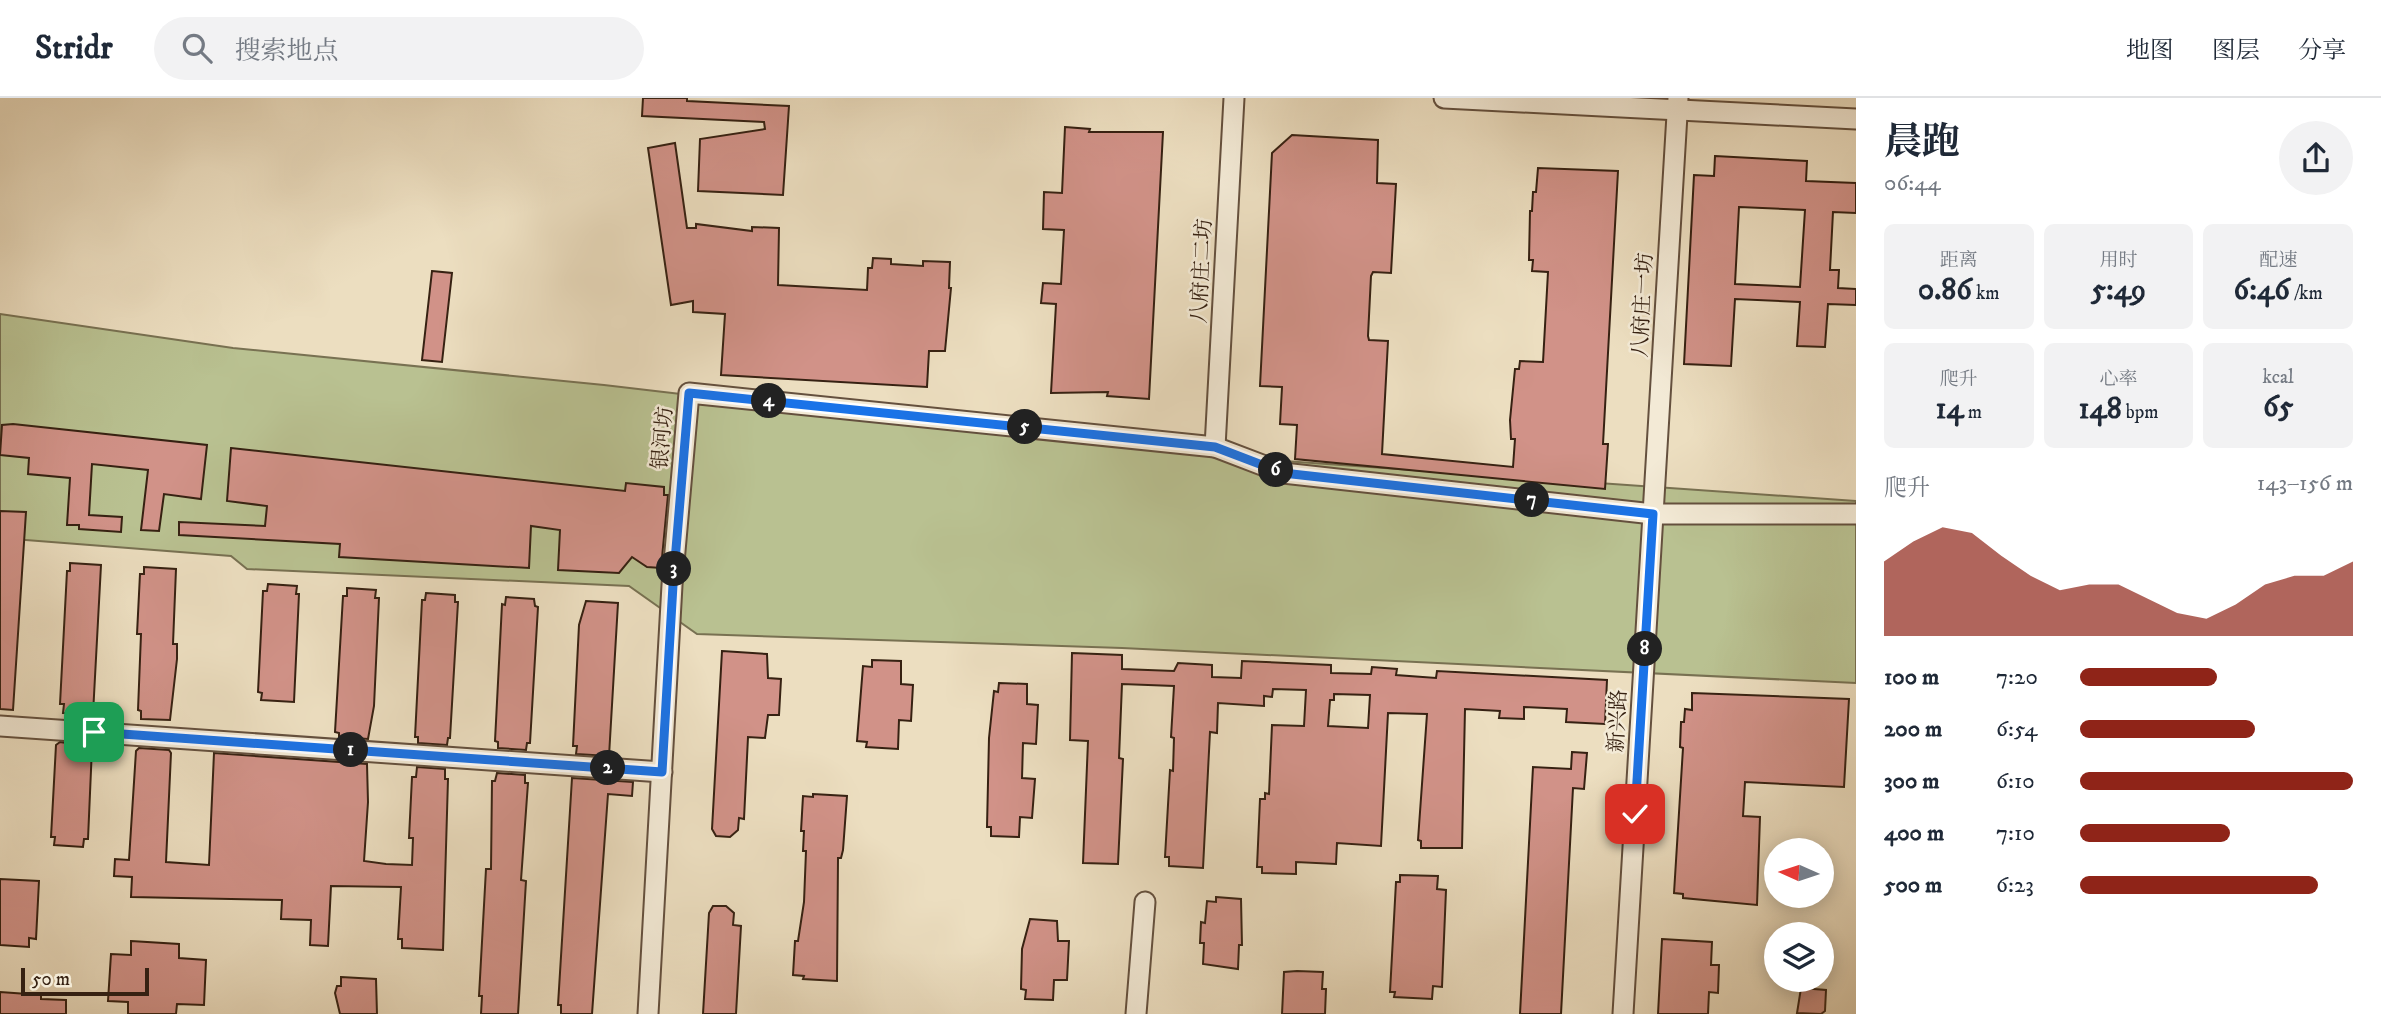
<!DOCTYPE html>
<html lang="zh">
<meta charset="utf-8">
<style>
:root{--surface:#fff;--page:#f2f2f3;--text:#1f2937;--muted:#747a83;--line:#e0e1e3;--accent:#8f2418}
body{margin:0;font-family:"IM FELL DW Pica","Noto Serif SC",serif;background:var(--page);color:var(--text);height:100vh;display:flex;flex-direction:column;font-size:26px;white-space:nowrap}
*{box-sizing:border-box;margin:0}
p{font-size:23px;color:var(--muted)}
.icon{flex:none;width:38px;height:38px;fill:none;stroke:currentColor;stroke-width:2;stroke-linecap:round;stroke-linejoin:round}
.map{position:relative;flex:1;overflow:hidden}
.panel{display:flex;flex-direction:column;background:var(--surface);width:525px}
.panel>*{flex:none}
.needle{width:46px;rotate:273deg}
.buttons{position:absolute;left:1764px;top:740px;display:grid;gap:14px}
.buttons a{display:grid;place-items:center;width:70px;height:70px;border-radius:50%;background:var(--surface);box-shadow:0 4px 18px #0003;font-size:35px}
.scale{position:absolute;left:21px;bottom:18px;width:128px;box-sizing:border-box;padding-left:7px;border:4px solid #362112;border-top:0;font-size:19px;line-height:24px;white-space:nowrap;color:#362112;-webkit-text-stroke:5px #f3ead6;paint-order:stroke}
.pin{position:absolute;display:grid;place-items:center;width:60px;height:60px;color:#fff;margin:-30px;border-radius:14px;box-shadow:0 4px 10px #0006}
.km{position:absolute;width:35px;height:35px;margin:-18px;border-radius:50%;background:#222;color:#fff;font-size:19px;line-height:35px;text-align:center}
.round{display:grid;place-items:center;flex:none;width:74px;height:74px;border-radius:37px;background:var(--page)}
.overview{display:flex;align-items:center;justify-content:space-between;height:119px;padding:0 28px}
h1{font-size:38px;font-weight:700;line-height:52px}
.metrics{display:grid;grid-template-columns:repeat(3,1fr);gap:10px;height:119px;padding:7px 28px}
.metrics div{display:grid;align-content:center;border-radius:10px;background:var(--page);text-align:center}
.metrics b{font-size:30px;font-weight:700}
.metrics small{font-size:19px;font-weight:400}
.metrics p{font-size:19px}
.chart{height:196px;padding:14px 28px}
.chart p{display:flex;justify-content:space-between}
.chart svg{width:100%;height:126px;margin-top:7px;fill:var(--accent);opacity:.7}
ul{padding:0 28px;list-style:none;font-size:23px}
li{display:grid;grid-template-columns:112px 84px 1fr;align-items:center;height:52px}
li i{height:18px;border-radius:9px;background:var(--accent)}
header{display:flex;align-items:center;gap:42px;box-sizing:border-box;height:98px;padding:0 35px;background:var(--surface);border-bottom:2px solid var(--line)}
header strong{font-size:33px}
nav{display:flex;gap:38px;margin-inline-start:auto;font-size:24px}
.search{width:490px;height:63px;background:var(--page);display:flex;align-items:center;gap:18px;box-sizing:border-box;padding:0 24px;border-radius:38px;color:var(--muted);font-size:26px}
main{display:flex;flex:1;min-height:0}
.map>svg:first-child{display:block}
.green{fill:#b9c191;stroke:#787152;stroke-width:2}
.building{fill:#d19288;stroke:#362112;stroke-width:2;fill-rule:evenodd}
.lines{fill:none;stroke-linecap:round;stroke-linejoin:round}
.minor-casing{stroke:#64503e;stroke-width:23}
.minor{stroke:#f3ead6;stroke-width:19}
.route-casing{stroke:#fff;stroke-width:14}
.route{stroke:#1a73e8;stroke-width:9}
.labels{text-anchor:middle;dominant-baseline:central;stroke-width:5;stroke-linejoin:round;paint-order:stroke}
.street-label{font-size:21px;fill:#362112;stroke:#f3ead6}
</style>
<header>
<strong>Stridr</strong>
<div class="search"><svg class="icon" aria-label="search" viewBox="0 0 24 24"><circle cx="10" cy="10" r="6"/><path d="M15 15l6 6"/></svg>搜索地点</div>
<nav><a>地图</a><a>图层</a><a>分享</a></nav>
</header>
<main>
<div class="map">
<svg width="1856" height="916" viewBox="0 0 1856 916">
<rect width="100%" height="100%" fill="#ecdec0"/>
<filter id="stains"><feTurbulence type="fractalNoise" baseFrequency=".00286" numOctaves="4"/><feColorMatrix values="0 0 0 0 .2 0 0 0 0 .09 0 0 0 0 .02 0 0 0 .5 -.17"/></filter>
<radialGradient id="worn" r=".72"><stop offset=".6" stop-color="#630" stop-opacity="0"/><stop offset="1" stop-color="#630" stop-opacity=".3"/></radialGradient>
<path class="green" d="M0,216L233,250L604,287L1212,358L1856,403V585L1122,550L697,536L629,488L247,471L231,458L0,440Z"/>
<g class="building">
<path d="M643,0H687V3L789,8L783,97L698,93L700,41L765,31L764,24L642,18Z"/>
<path d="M1065,29L1090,31L1089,34H1163L1149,301L1107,298L1108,294L1051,295L1056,206L1041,205L1043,185L1061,186L1064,132L1043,131L1044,94L1062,95Z"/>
<path d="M1292,37L1378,42L1377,85L1396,86L1391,175L1373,174L1371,178L1368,238L1369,242L1388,243L1382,356L1513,369L1515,341H1511L1510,322L1515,271H1519L1520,263L1543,264L1548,174L1532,173L1533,162H1529L1530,113H1532L1533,94H1536L1538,70L1618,73L1603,346H1608L1605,391L1295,361L1297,327L1280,326L1282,289L1260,288L1272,55Z"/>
<path d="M675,45L687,130H696V126L752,133V129L779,130L778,187L867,192L868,170H872L873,160L891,161V166L923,168V163L950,164L949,190H951L945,253H929L927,289L721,277L725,216L693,214V203L671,207L648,50Z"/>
<path d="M1715,58L1807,63L1806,83L1856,85V115L1833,114L1830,172H1839L1838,190L1856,191V207L1828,206L1825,249L1797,248L1800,204L1735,201L1731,268L1684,266L1694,77L1714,78ZM1739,109L1805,112L1800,189L1735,186Z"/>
<path d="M432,173L452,175L442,264L422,262Z"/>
<path d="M13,326L207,347L201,401L164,396L159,433L141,432L148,372L92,366L89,417L122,419L121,434L79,431V427H67L70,380L28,376L29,360L0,357L2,327Z"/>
<path d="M231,350L625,393L626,385L664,389V397H668L661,470L647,469L632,459L619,475L558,472L560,432L531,428L529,470L339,459L340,446L179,437V424L265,428L267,408L227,403Z"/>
<path d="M0,413L26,414L13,612L0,611Z"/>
<path d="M70,465L101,467L93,616L63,615L64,606H60L67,473H70Z"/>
<path d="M144,469L176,471L173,546H177V561L170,622L141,621V613L138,612L141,536H137L140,476H144Z"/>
<path d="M268,486L297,488L296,496H299L294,604L261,602L262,595L258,594L263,493H267Z"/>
<path d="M347,490L376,492L375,500H379L374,608L368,641L339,639V635L335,634L343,498H347Z"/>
<path d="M426,495L455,497V504H458L450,640H448L447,647L418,645V639H415L422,502H425Z"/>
<path d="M506,499L534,501L535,508L538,509L530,645H527L526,652L498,650V644L495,643L502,506L505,507Z"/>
<path d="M586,503L618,505L609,658L576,656L577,648H573L579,527Z"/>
<path d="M722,553L767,556L768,580L781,581L779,617H768L765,640L748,639L744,721L739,720L738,732L730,739L716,738L712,731Z"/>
<path d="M1072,555L1122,557V571L1174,573L1178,565L1212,567V579L1241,580L1242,563L1331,567V575L1371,576L1372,569L1397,571L1396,577L1436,580L1437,573L1607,582L1605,626L1566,624L1567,611L1524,609V621L1499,620L1500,613L1465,611L1462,750H1421V743L1418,742L1427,616L1388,615L1381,748L1337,745L1336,766L1296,764V776L1262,775V769H1257L1260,701H1265V695L1269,696L1272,627L1304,628L1306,592L1273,591L1272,599L1264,598V608L1218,605L1217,635L1210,634L1203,770L1169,768V759H1165L1170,672L1173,673L1174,640L1171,639L1174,588L1122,586L1119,660L1123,661L1118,766L1083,765L1088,643L1070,642ZM1334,596L1370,597L1368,630L1328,628L1330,602H1334Z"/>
<path d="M872,562L901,563V586L913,587L911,623L899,622L898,651L866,649L867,644L857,643L863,568L872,569Z"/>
<path d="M999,585L1027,586V606L1038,607L1036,646L1023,645L1022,680L1035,681L1032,720L1020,719L1019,739L991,738V729H987L989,640L994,593L998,594Z"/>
<path d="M1692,595L1849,601L1844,689L1745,684L1743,718L1760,719L1757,807L1683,800V796L1674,795L1683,650L1680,649L1681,624H1684L1685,611L1692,612Z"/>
<path d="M60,644L92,649L88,741H84L83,749L54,747L55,739H51L56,647Z"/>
<path d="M139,650L169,652L171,655L166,764L209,767L214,655L367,666L368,704L364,763L386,766L412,767L413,740H409L412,679H416L417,669L445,671V681H448L443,852L402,850V841H398L401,789L331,788L328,848L310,847L311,822L281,821L282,802L131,799L132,779L114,778L115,761L129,762L136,653Z"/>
<path d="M1572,654L1587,655L1584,691L1573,690L1561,916H1520L1533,669L1571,671Z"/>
<path d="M497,675L525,677V685H528L521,782L526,783L518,916H481L482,898H479L486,771H491L492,683H495Z"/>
<path d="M572,680L633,684L632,698L608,696L592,916H561V907H558Z"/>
<path d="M813,696L847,698L843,752L841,760H838L837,883L803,881L804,878L793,877L795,843H798L804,804L806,753H803L804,733H801L803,698L813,699Z"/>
<path d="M1400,777L1438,778L1437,791L1446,792L1442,889L1433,888L1432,901L1394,899L1395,894H1390L1396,784H1400Z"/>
<path d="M0,781L39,783L36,841L29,840V849L0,847Z"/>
<path d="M1216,799L1241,801L1242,847H1239L1238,871L1203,866L1204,845H1200L1201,824L1205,825L1207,803L1216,804Z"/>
<path d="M713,808H726L734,815L733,827L741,828L736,916H703L709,815Z"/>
<path d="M1030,821L1057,823L1058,843H1069L1067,882H1054L1053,902L1025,901L1026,892L1021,891L1022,851Z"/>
<path d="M1662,841L1712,844L1711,867H1719L1718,895L1709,894L1708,916H1658Z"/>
<path d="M131,843L179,846V860L206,862L204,907L177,906L176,916H128V904L108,903L111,856L131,857Z"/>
<path d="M1297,873L1323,874L1322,891H1326L1325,916H1282L1284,874Z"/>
<path d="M341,879L376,881L377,916H340L335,895L337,888H341Z"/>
<path d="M1801,890L1826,892L1825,913L1821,916L1797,915Z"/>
<path d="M0,894L41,897V901L66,902V916H0Z"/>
</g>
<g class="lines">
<g class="minor-casing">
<g id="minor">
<path d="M1444,0L1856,21"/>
<path d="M1215,349L1234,0"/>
<path d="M0,628L662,674"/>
<path d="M648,916L672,487L689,295L1215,349L1283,375L1653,416H1856"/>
<path d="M1136,916L1145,804"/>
<path d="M1623,916L1678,0"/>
</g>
</g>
<use href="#minor" class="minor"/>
</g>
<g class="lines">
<g class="route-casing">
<path id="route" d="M94,634L662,674L673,487L689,295L1215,349L1283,375L1653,416L1635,716"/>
</g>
<use href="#route" class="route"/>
</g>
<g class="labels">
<g class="street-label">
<text transform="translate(1202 173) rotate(-87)">八府庄二坊</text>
<text transform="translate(1643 207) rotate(-87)">八府庄一坊</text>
<text transform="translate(663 340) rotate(-85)">银河坊</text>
<text transform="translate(1618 623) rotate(-87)">新兴路</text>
</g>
</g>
<rect width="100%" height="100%" filter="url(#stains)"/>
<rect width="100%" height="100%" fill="url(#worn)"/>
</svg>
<div class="buttons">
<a><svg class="needle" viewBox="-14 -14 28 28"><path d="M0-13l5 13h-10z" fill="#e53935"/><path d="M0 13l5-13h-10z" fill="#747a83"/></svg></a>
<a><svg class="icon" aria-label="layers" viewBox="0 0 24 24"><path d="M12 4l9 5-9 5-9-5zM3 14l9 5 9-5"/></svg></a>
</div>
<div class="scale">50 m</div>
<div class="pin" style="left:94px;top:634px;background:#1e9e55"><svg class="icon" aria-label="arrive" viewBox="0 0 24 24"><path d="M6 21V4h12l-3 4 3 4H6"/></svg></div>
<div class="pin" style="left:1635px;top:716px;background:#d93025"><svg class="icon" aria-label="check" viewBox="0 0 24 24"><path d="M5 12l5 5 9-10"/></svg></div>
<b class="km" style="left:351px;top:652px">1</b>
<b class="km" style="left:608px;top:670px">2</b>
<b class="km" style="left:674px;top:471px">3</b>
<b class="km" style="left:769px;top:303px">4</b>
<b class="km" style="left:1025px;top:329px">5</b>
<b class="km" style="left:1276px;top:372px">6</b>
<b class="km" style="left:1532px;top:402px">7</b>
<b class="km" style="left:1645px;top:551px">8</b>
</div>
<section class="panel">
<div class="overview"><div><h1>晨跑</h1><p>06:44</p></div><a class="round"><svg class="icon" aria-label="share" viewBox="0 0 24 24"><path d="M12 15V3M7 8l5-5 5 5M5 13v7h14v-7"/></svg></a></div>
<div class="metrics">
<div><p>距离</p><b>0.86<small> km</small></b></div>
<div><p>用时</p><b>5:49</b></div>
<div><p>配速</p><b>6:46<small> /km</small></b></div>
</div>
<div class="metrics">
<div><p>爬升</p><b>14<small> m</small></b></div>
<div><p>心率</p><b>148<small> bpm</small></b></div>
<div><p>kcal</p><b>65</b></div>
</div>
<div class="chart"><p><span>爬升</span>143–156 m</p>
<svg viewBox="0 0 160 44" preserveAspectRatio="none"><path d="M0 44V18L10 11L20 6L30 8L40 16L50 23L60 28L70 26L80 26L90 31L100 36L110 38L120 33L130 26L140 23L150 23L160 18V44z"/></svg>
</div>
<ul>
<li><b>100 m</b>7:20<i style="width:50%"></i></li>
<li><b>200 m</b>6:54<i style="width:64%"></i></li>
<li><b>300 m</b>6:10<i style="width:100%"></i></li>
<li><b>400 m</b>7:10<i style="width:55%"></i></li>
<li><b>500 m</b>6:23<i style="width:87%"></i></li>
</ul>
</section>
</main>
